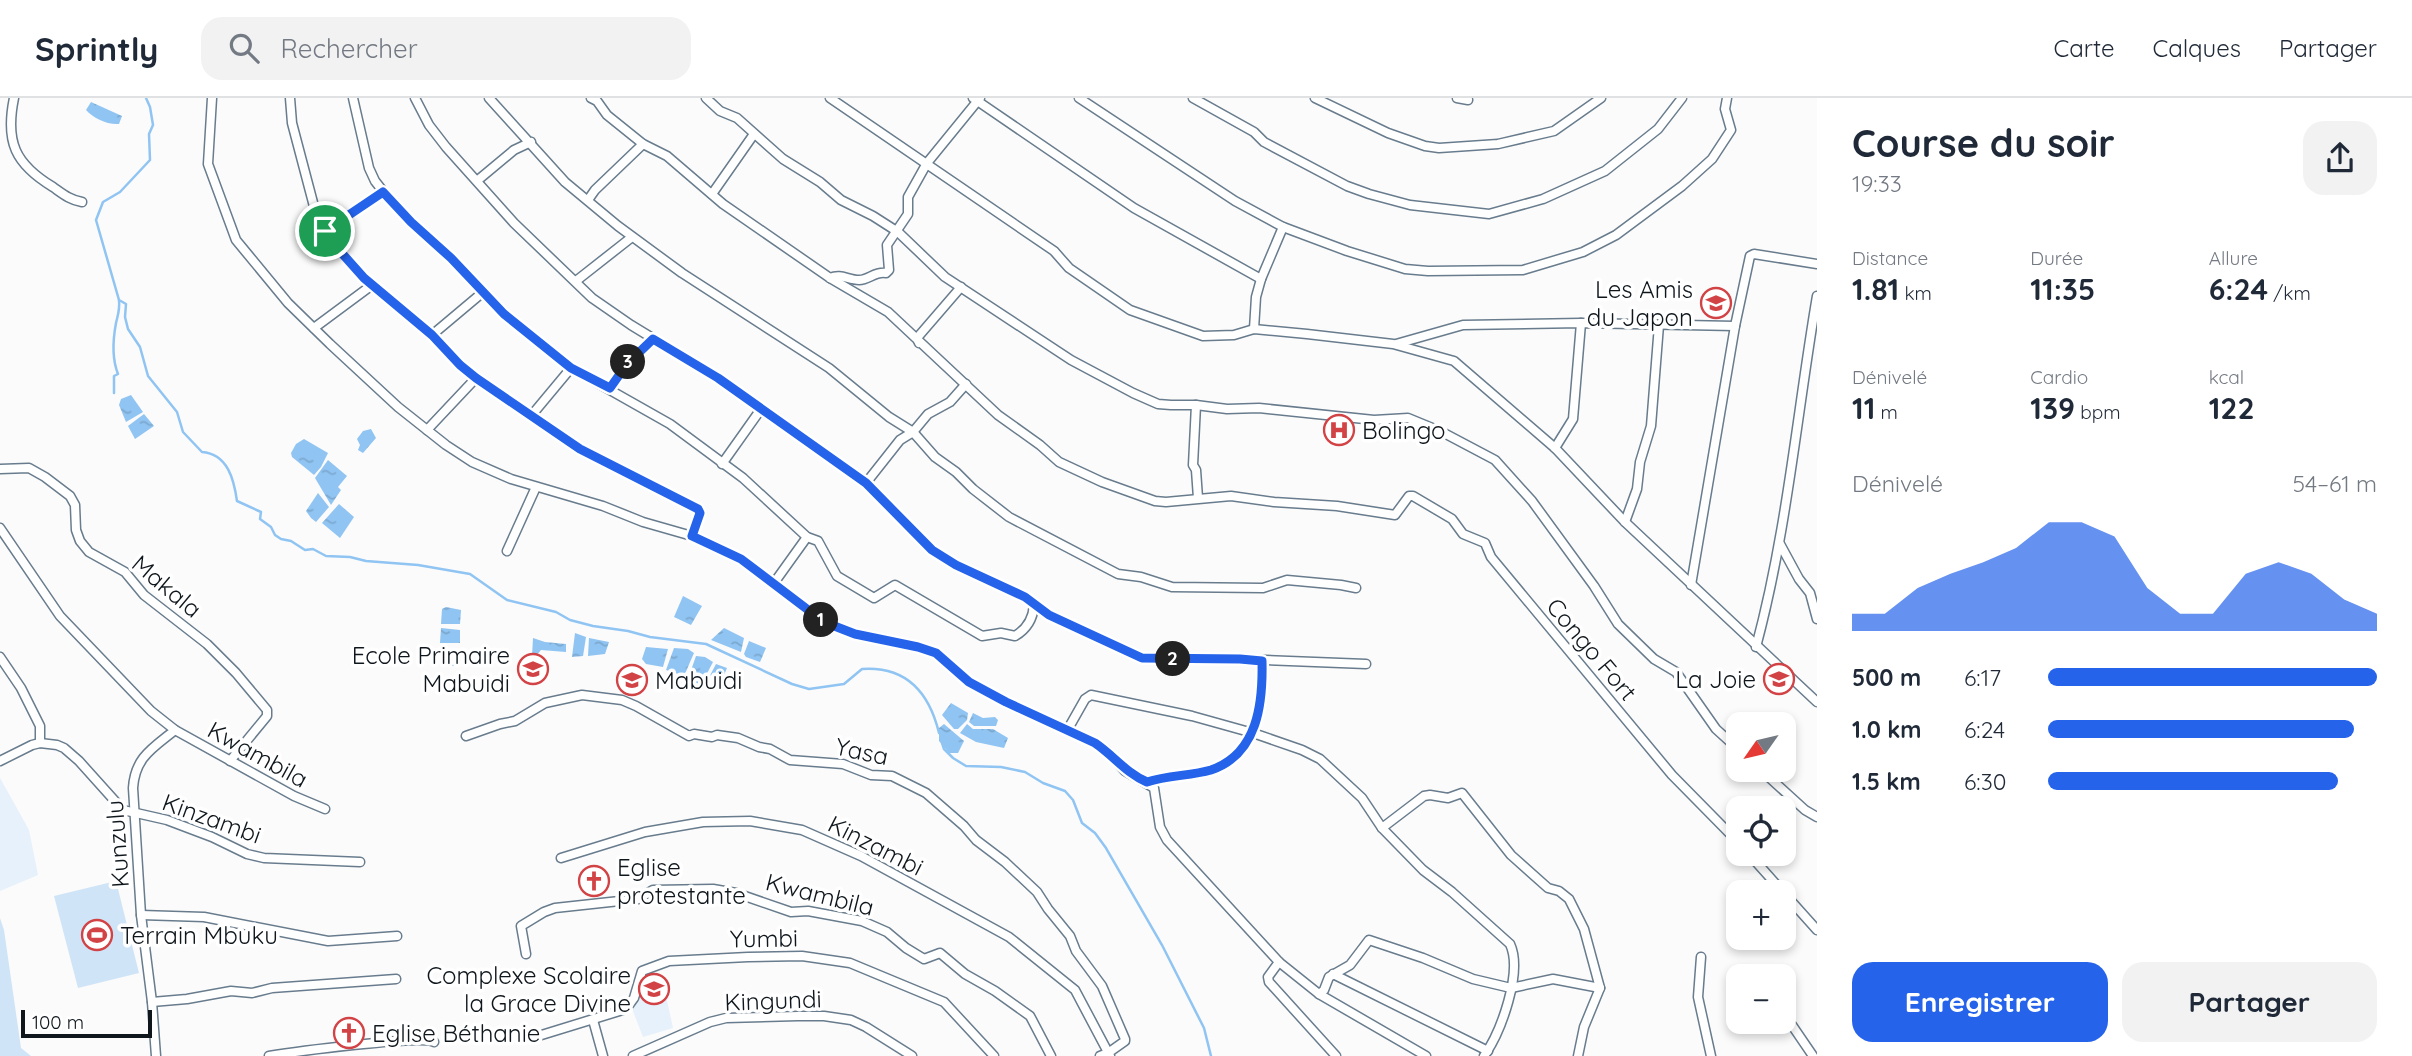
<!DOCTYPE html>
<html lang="fr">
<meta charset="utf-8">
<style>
:root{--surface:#fff;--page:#f2f2f3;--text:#1f2937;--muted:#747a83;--line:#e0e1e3;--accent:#2563eb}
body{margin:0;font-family:Quicksand,sans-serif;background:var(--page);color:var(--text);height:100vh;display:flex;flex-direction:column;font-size:26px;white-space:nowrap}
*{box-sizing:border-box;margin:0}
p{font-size:23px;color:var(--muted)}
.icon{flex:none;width:38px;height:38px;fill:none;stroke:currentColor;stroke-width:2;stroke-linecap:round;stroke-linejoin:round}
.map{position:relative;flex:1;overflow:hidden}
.sheet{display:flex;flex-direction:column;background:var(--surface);width:595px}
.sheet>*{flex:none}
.needle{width:46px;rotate:236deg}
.controls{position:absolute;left:1726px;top:614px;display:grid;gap:14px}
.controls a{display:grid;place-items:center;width:70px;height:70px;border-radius:14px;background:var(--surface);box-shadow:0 4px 10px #0003;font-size:35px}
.scale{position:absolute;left:21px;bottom:18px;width:131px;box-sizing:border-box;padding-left:7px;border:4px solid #0f171d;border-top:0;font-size:19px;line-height:24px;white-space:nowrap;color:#0f171d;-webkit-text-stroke:5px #fff;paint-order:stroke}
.pin{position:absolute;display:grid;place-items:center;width:60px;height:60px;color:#fff;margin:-30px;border:4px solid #fff;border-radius:50%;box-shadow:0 2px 7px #0007}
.km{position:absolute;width:35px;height:35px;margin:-18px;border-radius:50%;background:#222;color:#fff;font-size:19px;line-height:35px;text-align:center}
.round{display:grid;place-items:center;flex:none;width:74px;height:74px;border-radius:21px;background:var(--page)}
.summary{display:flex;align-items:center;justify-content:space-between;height:119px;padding:0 35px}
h1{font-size:38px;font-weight:700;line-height:52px}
.stats{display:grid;grid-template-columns:repeat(3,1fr);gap:10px;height:119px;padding:7px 35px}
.stats div{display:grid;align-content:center}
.stats b{font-size:30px;font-weight:700}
.stats small{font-size:19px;font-weight:400}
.stats p{font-size:19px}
.chart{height:196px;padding:14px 35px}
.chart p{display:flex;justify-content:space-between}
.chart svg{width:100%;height:126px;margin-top:7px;fill:var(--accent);opacity:.7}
.primary-button{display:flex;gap:14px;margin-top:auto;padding:14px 35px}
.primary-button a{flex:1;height:80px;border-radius:21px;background:var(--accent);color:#fff;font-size:28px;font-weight:700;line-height:80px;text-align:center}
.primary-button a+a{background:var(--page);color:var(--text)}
ul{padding:0 35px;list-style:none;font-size:23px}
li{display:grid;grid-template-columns:112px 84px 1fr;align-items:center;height:52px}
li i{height:18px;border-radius:9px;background:var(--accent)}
header{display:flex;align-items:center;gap:42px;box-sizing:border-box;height:98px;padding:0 35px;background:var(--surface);border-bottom:2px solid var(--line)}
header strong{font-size:33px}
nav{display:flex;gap:38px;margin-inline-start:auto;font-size:24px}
.search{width:490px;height:63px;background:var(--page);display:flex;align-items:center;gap:18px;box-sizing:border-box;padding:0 24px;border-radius:21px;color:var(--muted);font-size:26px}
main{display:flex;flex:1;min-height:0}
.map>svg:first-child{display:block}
.built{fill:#e6f1fb}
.green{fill:#cfe4f7}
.water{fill:url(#water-ripples)}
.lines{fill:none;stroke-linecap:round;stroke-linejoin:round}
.stream{stroke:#90c4f2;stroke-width:2.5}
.minor-casing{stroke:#687c8d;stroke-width:11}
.minor{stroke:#fff;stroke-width:8}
.route-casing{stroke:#fff;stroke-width:14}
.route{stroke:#2563eb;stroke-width:9}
.labels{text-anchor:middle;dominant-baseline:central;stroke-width:7;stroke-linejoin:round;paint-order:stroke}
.poi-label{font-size:24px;fill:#0f171d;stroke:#fff;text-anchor:start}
.street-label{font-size:24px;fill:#0f171d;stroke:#fff}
</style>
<header>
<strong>Sprintly</strong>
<div class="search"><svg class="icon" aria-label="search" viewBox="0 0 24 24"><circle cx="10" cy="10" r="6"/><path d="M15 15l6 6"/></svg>Rechercher</div>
<nav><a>Carte</a><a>Calques</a><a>Partager</a></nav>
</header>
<main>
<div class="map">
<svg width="1817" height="958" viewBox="0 0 1817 958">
<defs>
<pattern id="water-ripples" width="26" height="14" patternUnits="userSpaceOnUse" patternTransform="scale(1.75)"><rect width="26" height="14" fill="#90c4f2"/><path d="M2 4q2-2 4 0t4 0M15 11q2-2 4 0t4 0" fill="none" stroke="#7ba8cf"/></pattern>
</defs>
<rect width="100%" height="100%" fill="#fbfbfb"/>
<g class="built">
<path d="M0,680L29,732L38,777L0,793Z"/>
<path d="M663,884L673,930L643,939L631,908L639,890Z"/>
</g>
<g class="green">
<path d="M116,783L139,875L78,890L54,798Z"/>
<path d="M0,820L4,832L21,950L31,958H0Z"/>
</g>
<g class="water">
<path d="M91,4L122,18L119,26C107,27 93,20 86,12Z"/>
<path d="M131,297L143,314L126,324L119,307L121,301Z"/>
<path d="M144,316L154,328L135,341L128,328Z"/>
<path d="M371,331L376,340L363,355L358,352L360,347L357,341L363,333Z"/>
<path d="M304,341L328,355L321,369L314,377L292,359L291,355L296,346Z"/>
<path d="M328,362L347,378L338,389L341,392L331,407L315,380Z"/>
<path d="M318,395L329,409L316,424L311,420L306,413Z"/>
<path d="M339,406L354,419L340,440L322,425Z"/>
<path d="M683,498L702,508L691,527L674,519Z"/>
<path d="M446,509L461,512L460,526H441L442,511Z"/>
<path d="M441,530L460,532V545H440Z"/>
<path d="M724,530L744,540L741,554L711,542Z"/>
<path d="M575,535L586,539L583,558L572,559Z"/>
<path d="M533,540L545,544L566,546V554L541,552L536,558H532Z"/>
<path d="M589,540L609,544L605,556L588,558Z"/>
<path d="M749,543L766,550L760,564L746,559L744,556Z"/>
<path d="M646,549L668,551L663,569L646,566L642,561Z"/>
<path d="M674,550L688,551L694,555L684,578L666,572Z"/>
<path d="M460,553L459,565L456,568H443L442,554Z"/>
<path d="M696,558L705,559L713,564L701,587L688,581Z"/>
<path d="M716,566L727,570L719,589L715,593L704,589Z"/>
<path d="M951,605L968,615L967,622L958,631H954L942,617Z"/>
<path d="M973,615L983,620L995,619L998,622L996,628H974L969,624Z"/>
<path d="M944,626L964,643L958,655H949L939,643V630Z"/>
<path d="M967,626L973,631H993L1008,640L1004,650L976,644L960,635Z"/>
</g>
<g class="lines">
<g class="stream">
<path d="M146,0L150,9L153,27L149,36L150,62L120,94L103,104L96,122L119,202L126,206L125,219L128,231L140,249L148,278L177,314L183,334L202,354C228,356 234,382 237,403L261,414L260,421L271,429L275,437L281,441L291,443L305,452L313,451L326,458L350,459L366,463L418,467L470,476L507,502L556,514L570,522L593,528L628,533L650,539L706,546L792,586L809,591L844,586L862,571C906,568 929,594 939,635"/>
<path d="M114,295V278L118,276C112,261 113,241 116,225C118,216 120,212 119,202"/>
<path d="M942,645L944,651L953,660L966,668L1001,669L1025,674L1043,685L1065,693L1073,702L1082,725L1095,735L1106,750L1162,847L1204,930L1211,958"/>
</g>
<g class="minor-casing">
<g id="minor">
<path d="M14,0C5,44 15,66 53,89C63,96 70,102 82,104"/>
<path d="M212,0L208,66L236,142L288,205L330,246L398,309L446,347L472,364L511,381L603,408L643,424L692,438L720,450L741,461L774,485L824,524L855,536L918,549L936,555L969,584L1006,605L1095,645L1106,652L1125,673L1154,690L1160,729L1167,742L1279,864L1319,896L1426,958"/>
<path d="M290,0L292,25L316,116L339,152L364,180L432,237L460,267L494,293L580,351L698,411L700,415L692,438"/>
<path d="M353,0L369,70L375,83L393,106L451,160L504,216L571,270L670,326L743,380L807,439L818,443L837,478L874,500L895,487L982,538L1001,535L1015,538C1027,531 1033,521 1034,507"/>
<path d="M415,0L429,27L446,49L514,125L592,200L631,227L718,280L866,385L932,452L955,467L1025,499L1049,517L1142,560L1240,561L1366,566"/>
<path d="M489,0L565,84L618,128L682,175L829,270L889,319L913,334L935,359L956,374L973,391L1009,419L1118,476L1141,479L1172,489L1263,490L1287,482L1341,487L1356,490"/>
<path d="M591,0L597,3L607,17L643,46L667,58L723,106L830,180L888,214L998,317L1040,347L1059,364L1102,384L1155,403L1166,404L1231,398L1274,404L1337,408L1395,417L1409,398H1413L1452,421L1463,436L1485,445L1491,459L1672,677L1738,744"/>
<path d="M706,0L720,13L737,20L783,61L820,84L841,102L873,118L898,134L945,179L1071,262L1133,295L1158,306L1171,307H1196L1227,311L1259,310L1374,322L1408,320L1442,334L1495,362L1532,403L1594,488L1618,526L1654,561L1676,574L1716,631L1738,651"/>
<path d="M830,0L1054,153L1069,170L1130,212L1203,238L1234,237L1254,231L1307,236L1393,246L1454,263L1555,350L1625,424L1817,604"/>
<path d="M973,0L1134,110L1261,181L1256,199L1254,231"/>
<path d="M1079,0L1235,103L1283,129L1347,153L1405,171L1428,173L1523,172L1583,154L1616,137L1682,88L1712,61L1731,32L1725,11L1727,0"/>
<path d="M1193,0L1254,34L1264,44L1347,88L1369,96L1410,107L1489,116L1543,101L1605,73L1658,31L1682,0"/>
<path d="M1315,0L1388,35L1425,48L1439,50L1498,46L1554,33L1601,0"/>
<path d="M1457,0L1468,2"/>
<path d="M478,82L514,52L531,44"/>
<path d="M712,96L754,36"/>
<path d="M588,102L595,92L643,46"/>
<path d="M325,133L383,94"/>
<path d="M830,180C841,175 848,182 859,182C869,182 875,173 886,175L889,172L887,147L908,116V99L927,65L980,0"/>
<path d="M1261,181L1283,129"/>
<path d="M576,183L632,139"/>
<path d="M314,230L372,187"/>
<path d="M432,237L482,195"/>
<path d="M919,245L917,240L961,189"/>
<path d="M1396,246L1463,227L1581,225L1735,228"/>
<path d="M610,290L627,266L653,241"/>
<path d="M1196,307L1193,367L1196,372L1198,400"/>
<path d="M531,318L571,270"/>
<path d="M427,332L476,280"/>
<path d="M1555,350L1573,321L1581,225"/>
<path d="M722,366L761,311"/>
<path d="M0,371L29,370L45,379L70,398L75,407L76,432L80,443L89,454L125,474L144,497L207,546L236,575L267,612V618L230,663"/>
<path d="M866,385L900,342L913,334L928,316L950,304L966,286"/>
<path d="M1625,424L1637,391L1640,364L1651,328L1659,227"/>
<path d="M0,430L60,518L151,613L175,632L294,698L325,711"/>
<path d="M1780,446L1799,481L1810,495L1817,521"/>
<path d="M507,453L536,389"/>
<path d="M774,485L807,439"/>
<path d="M1691,487L1735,228L1750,158L1754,156L1817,166"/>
<path d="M1756,549C1787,434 1797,315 1817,198"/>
<path d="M0,559L21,590L40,628V645"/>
<path d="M1068,631L1085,601L1091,597L1192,618L1253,635L1302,652L1320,661L1362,700L1382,730L1423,772L1452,794L1510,846C1523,874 1501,934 1484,958"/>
<path d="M466,638L500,626L515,623L545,605L582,597L622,602L636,608L689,638L694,636L712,639L717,637L738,640L759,649L770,651L790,662L843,666L871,677L892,678L926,695L964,728L976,742L1005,764L1037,794L1048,811L1070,838L1076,853L1102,888L1125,941V943L1108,955L1100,958"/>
<path d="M0,663L32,647L40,645L57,647L64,650L79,663L123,712L167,722L212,739L247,756L264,760L360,764"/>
<path d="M1761,672L1805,712L1817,719"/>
<path d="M1147,684C1168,677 1190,678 1211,672C1258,657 1263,605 1262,563"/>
<path d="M1382,730L1424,698L1430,697L1448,700L1462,695L1511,757L1548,790L1559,793L1569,801L1584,831L1600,890L1584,929L1578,958"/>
<path d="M1749,756L1817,832"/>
<path d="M561,760L645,734L703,724L750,723L802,732L861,758L1009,839L1075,892L1110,958"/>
<path d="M141,817L204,819L328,843L397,838"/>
<path d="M526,856L521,828L544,814L555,810L638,801L653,792L713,791L736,795L791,814L808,813L862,823L887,834L906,850L924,861L940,855L965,876L995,893L1030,918L1051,958"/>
<path d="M1701,859L1698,899L1711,958"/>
<path d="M1279,864L1268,879L1269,884L1336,958"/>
<path d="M1333,876L1488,953"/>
<path d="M1319,896L1324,892L1329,879L1350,867L1369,842L1423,860L1473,881L1511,890L1553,881L1600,890"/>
<path d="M152,904L187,901L231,893L252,895L272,890L396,881"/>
<path d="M1783,914L1813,958"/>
<path d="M593,922L603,958"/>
<path d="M535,939L626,911L634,900L642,873L669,863L748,859L802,858L850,865L944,904L994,958"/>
<path d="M156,958L152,904L141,817L133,690C135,659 153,650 175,632"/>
<path d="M269,958C292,954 421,937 434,944"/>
<path d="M633,958L710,924L726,920L798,918H824L851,922L866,929L912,958"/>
</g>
</g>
<use href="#minor" class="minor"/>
</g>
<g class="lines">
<g class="route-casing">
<path id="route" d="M383,94L411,124L451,160L504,216L571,270L610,290L627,266L653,241L718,280L866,385L932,452L956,467L1025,499L1049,517L1142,560L1240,561L1262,563C1263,605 1258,656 1211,672C1190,678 1168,677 1147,684C1126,675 1114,658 1095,645L1006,604L969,584L936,555L918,549L855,536L824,524L741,461L692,438L700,415L698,411L580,351L476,280L460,267L432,237L364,180L339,152L325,133Z"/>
</g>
<use href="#route" class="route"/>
</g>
<defs>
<g id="university-ring" transform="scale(1.575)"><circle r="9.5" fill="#fff" stroke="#d24346" stroke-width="1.5"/><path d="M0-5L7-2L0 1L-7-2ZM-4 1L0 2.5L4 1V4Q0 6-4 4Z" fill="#d24346"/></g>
<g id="hospital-ring" transform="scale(1.575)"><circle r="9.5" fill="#fff" stroke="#d24346" stroke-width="1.5"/><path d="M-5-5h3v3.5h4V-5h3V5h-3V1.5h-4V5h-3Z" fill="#d24346"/></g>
<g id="school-ring" transform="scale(1.575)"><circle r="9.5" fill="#fff" stroke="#d24346" stroke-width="1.5"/><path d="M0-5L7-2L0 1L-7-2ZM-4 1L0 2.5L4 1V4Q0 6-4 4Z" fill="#d24346"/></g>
<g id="church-ring" transform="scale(1.575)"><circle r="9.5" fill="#fff" stroke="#d24346" stroke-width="1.5"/><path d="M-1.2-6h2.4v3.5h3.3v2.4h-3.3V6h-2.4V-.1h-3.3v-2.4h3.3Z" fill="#d24346"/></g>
<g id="stadium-ring" transform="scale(1.575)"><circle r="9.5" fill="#fff" stroke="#d24346" stroke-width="1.5"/><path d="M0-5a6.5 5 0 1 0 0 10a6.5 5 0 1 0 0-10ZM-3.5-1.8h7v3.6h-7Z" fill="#d24346"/></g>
</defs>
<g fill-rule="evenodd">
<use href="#university-ring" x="1716" y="205"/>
<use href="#hospital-ring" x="1339" y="332"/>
<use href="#school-ring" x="533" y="571"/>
<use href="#school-ring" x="1779" y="581"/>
<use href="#school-ring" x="632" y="582"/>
<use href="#church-ring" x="594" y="783"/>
<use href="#stadium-ring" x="97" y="837"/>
<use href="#school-ring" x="654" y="891"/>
<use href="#church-ring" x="349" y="935"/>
</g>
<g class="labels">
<g class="poi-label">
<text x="1693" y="191" text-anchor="end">Les Amis<tspan x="1693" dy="28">du Japon</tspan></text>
<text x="1362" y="332">Bolingo</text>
<text x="510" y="557" text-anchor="end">Ecole Primaire<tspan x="510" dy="28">Mabuidi</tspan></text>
<text x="1756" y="581" text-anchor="end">La Joie</text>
<text x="655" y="582">Mabuidi</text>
<text x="617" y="769">Eglise<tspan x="617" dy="28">protestante</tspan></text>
<text x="120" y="837">Terrain Mbuku</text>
<text x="631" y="877" text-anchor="end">Complexe Scolaire<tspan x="631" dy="28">la Grace Divine</tspan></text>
<text x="372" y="935">Eglise Béthanie</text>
</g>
<g class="street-label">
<text transform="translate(167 488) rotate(40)">Makala</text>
<text transform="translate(1592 551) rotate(50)">Congo Fort</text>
<text transform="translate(862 653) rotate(12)">Yasa</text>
<text transform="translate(258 656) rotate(29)">Kwambila</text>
<text transform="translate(212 720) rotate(20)">Kinzambi</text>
<text transform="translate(117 746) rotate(-94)">Kunzulu</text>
<text transform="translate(876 747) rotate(27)">Kinzambi</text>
<text transform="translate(820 796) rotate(14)">Kwambila</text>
<text transform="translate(764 840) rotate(-1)">Yumbi</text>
<text transform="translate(773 902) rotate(-2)">Kingundi</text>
</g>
</g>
</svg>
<div class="controls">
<a><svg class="needle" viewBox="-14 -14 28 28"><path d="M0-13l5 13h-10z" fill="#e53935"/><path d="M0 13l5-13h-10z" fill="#747a83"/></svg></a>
<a><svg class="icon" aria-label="locate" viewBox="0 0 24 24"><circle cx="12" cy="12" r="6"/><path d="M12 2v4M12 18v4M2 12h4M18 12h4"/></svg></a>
<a>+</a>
<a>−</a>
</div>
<div class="scale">100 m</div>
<div class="pin" style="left:325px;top:133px;background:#1e9e55"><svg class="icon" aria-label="arrive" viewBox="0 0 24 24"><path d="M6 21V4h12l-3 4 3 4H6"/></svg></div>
<b class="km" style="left:821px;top:522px">1</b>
<b class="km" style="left:1173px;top:561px">2</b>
<b class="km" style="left:628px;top:264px">3</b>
</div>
<section class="sheet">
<div class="summary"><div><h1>Course du soir</h1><p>19:33</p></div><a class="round"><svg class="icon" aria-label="share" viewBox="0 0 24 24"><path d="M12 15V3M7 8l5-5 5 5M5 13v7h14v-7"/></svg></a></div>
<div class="stats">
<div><p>Distance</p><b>1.81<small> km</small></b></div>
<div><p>Durée</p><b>11:35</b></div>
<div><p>Allure</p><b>6:24<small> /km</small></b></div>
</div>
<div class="stats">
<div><p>Dénivelé</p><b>11<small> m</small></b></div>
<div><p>Cardio</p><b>139<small> bpm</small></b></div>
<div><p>kcal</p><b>122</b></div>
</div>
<div class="chart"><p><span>Dénivelé</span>54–61 m</p>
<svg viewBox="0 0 160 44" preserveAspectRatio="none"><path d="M0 44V38L10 38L20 29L30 24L40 20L50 15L60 6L70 6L80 11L90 29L100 38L110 38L120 24L130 20L140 24L150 33L160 38V44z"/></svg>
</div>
<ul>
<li><b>500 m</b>6:17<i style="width:100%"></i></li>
<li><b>1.0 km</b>6:24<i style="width:93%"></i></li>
<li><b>1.5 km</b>6:30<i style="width:88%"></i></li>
</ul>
<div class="primary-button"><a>Enregistrer</a><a>Partager</a></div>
</section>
</main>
